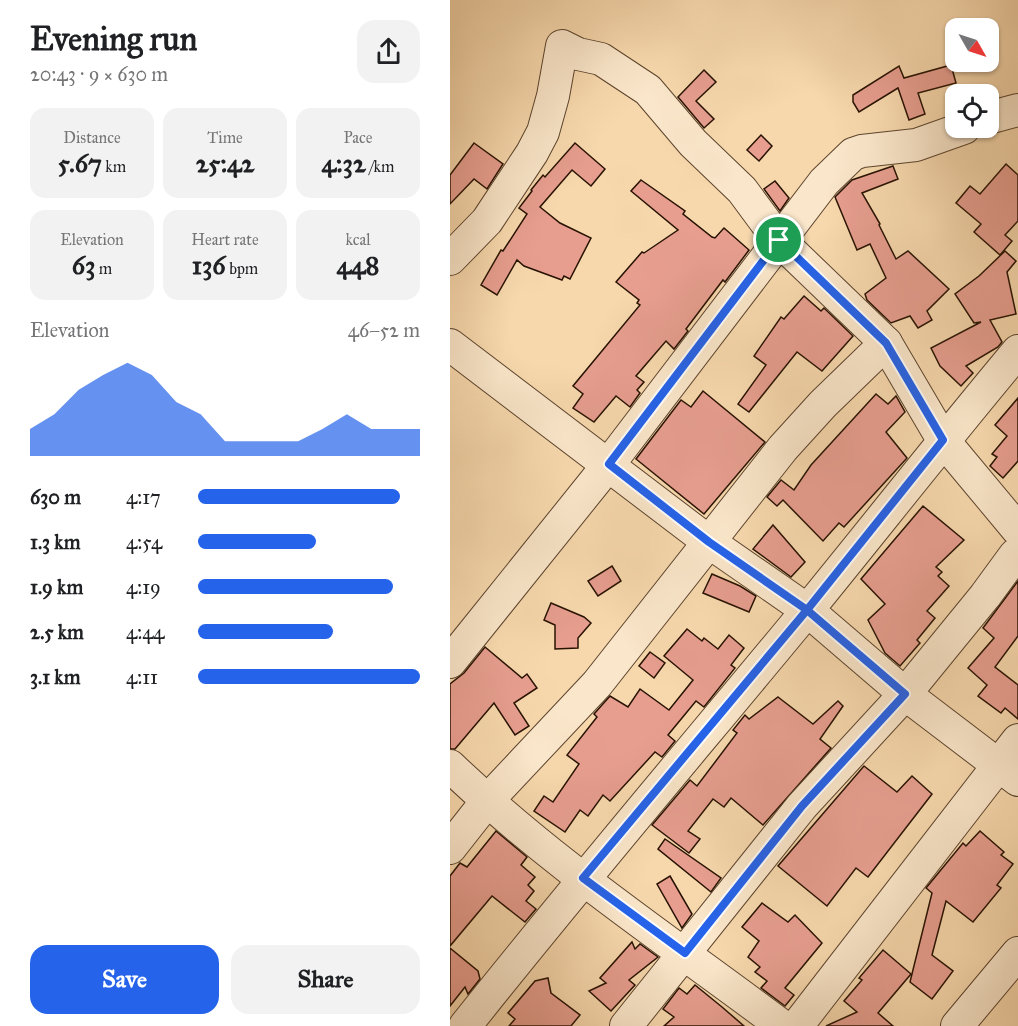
<!DOCTYPE html>
<meta charset="utf-8">
<style>
:root{--surface:#fff;--page:#f2f2f2;--text:#202124;--muted:#757577;--accent:#2563eb}
body{margin:0;font-family:"IM FELL Great Primer",serif;background:var(--page);color:var(--text);height:100vh;display:flex;flex-direction:column;font-size:22px;white-space:nowrap}
*{box-sizing:border-box;margin:0}
p{font-size:20px;color:var(--muted)}
.icon{flex:none;width:33px;height:33px;fill:none;stroke:currentColor;stroke-width:2;stroke-linecap:round;stroke-linejoin:round}
.map{position:relative;flex:1;overflow:hidden}
.sheet{display:flex;flex-direction:column;background:var(--surface);width:450px}
.sheet>*{flex:none}
.needle{width:39px;rotate:129deg}
.buttons{position:absolute;left:495px;top:18px;display:grid;gap:12px}
.buttons a{display:grid;place-items:center;width:54px;height:54px;border-radius:12px;background:var(--surface);box-shadow:0 2px 4px #0004;font-size:30px}
.pin{position:absolute;display:grid;place-items:center;width:51px;height:51px;color:#fff;margin:-26px;border:3px solid #fff;border-radius:50%;box-shadow:0 2px 6px #0007}
.round{display:grid;place-items:center;flex:none;width:63px;height:63px;border-radius:18px;background:var(--page)}
.headline{display:flex;align-items:center;justify-content:space-between;height:102px;padding:0 30px}
h1{font-size:33px;font-weight:700;line-height:45px}
.figures{display:grid;grid-template-columns:repeat(3,1fr);gap:9px;height:102px;padding:6px 30px}
.figures div{display:grid;align-content:center;border-radius:15px;background:var(--page);text-align:center}
.figures b{font-size:26px;font-weight:700}
.figures small{font-size:16px;font-weight:400}
.figures p{font-size:16px}
.chart{height:168px;padding:12px 30px}
.chart p{display:flex;justify-content:space-between}
.chart svg{width:100%;height:108px;margin-top:6px;fill:var(--accent);opacity:.7}
.action{display:flex;gap:12px;margin-top:auto;padding:12px 30px}
.action a{flex:1;height:69px;border-radius:18px;background:var(--accent);color:#fff;font-size:24px;font-weight:700;line-height:69px;text-align:center}
.action a+a{background:var(--page);color:var(--text)}
ul{padding:0 30px;list-style:none;font-size:20px}
li{display:grid;grid-template-columns:96px 72px 1fr;align-items:center;height:45px}
li i{height:15px;border-radius:8px;background:var(--accent)}
main{display:flex;flex:1;min-height:0}
.map>svg:first-child{display:block}
.building{fill:#e79e8f;stroke:#281202;stroke-width:1.5}
.lines{fill:none;stroke-linecap:round;stroke-linejoin:round}
.minor-casing{stroke:#5c442d;stroke-width:34}
.minor{stroke:#fae6ca;stroke-width:32}
.route-casing{stroke:#fff;stroke-width:12}
.route{stroke:#2563eb;stroke-width:8}
</style>
<main>
<section class="sheet">
<div class="headline"><div><h1>Evening run</h1><p>20:43 · 9 × 630 m</p></div><a class="round"><svg class="icon" aria-label="share" viewBox="0 0 24 24"><path d="M12 15V3M7 8l5-5 5 5M5 13v7h14v-7"/></svg></a></div>
<div class="figures">
<div><p>Distance</p><b>5.67<small> km</small></b></div>
<div><p>Time</p><b>25:42</b></div>
<div><p>Pace</p><b>4:32<small> /km</small></b></div>
</div>
<div class="figures">
<div><p>Elevation</p><b>63<small> m</small></b></div>
<div><p>Heart rate</p><b>136<small> bpm</small></b></div>
<div><p>kcal</p><b>448</b></div>
</div>
<div class="chart"><p><span>Elevation</span>46–52 m</p>
<svg viewBox="0 0 160 44" preserveAspectRatio="none"><path d="M0 44V33L10 27L20 17L30 11L40 6L50 11L60 22L70 27L80 38L90 38L100 38L110 38L120 33L130 27L140 33L150 33L160 33V44z"/></svg>
</div>
<ul>
<li><b>630 m</b>4:17<i style="width:91%"></i></li>
<li><b>1.3 km</b>4:54<i style="width:53%"></i></li>
<li><b>1.9 km</b>4:19<i style="width:88%"></i></li>
<li><b>2.5 km</b>4:44<i style="width:61%"></i></li>
<li><b>3.1 km</b>4:11<i style="width:100%"></i></li>
</ul>
<div class="action"><a>Save</a><a>Share</a></div>
</section>
<div class="map">
<svg width="568" height="1026" viewBox="0 0 568 1026">
<rect width="100%" height="100%" fill="#f7d8ad"/>
<filter id="stains"><feTurbulence type="fractalNoise" baseFrequency=".00333" numOctaves="4"/><feColorMatrix values="0 0 0 0 .2 0 0 0 0 .09 0 0 0 0 .02 0 0 0 .5 -.17"/></filter>
<radialGradient id="worn" r=".72"><stop offset=".6" stop-color="#630" stop-opacity="0"/><stop offset="1" stop-color="#630" stop-opacity=".3"/></radialGradient>
<g class="building">
<path d="M501,65L506,83L468,93L475,114L459,120L448,88L409,112L403,102V95L449,66L454,78Z"/>
<path d="M254,70L266,82L246,101L264,119L254,128L228,97Z"/>
<path d="M311,135L322,146L309,161L297,150Z"/>
<path d="M24,143L53,164L37,189L24,179L0,204V175Z"/>
<path d="M125,143L155,169L141,186L122,170L90,207L110,223L141,238L120,279L114,276L112,280L74,266L67,260L47,295L31,285L51,250L53,251L77,214L69,208L82,191L81,190L93,175L95,177Z"/>
<path d="M556,164L568,175V221L555,235L562,241L550,255L524,232L531,224L506,203L520,186L530,194Z"/>
<path d="M443,166L448,179L412,193L430,224L429,225L446,259L458,251L499,289L477,311L482,320L468,328L460,316L441,323L417,300L415,294L436,278L420,244L407,250L385,197L402,180Z"/>
<path d="M191,180L235,211L233,214L262,237L265,238L274,228L299,250L275,282L273,280L236,329L238,331L224,349L216,341L186,376L194,382L187,390L190,393L180,407L166,396L144,422L123,408L133,394L123,386L190,305L187,303L189,300L166,282L192,252L194,253L228,230L181,191Z"/>
<path d="M325,181L339,198L330,211L314,189Z"/>
<path d="M555,251L566,261L557,272L566,314L540,320L552,342L548,347L516,366L523,373L511,386L490,366L481,348L531,322L524,323L505,294L529,276Z"/>
<path d="M354,296L371,311L374,308L403,336L372,371L347,352L299,412L288,404L316,365L304,356L331,317L334,319Z"/>
<path d="M253,391L315,442L254,514L186,459L231,400L241,407Z"/>
<path d="M426,394L438,404L446,396L455,412L436,432L457,458L394,527L389,523L373,541L333,500L327,506L317,497L331,480L344,490L361,465Z"/>
<path d="M568,398V461L553,478L540,466L547,457L542,454L557,436L545,425Z"/>
<path d="M473,506L514,540L486,567L492,572L488,576L499,586L477,611L485,618L467,640L470,643L450,666L435,653L418,620L435,604L411,579Z"/>
<path d="M323,525L355,562L341,577L303,549Z"/>
<path d="M162,566L171,581L148,596L138,581Z"/>
<path d="M262,574L290,586L306,596L299,612L253,593Z"/>
<path d="M568,581V636L545,667L568,685V719L555,708L551,713L528,696L537,685L518,668L544,638L533,628Z"/>
<path d="M101,603L134,617L141,623L128,638V648L105,649V625L94,620Z"/>
<path d="M237,629L252,641L254,638L268,649L279,635L294,648L281,665L285,668L254,707L246,701L218,735L225,741L212,757L205,752L160,801L153,795L138,816L130,810L115,832L84,811L94,796L103,802L129,764L117,755L147,717L144,714L160,696L178,707L190,689L219,710L243,680L214,656Z"/>
<path d="M35,647L72,678L77,674L87,688L64,703L79,726L65,735L44,703L5,749H0V684L14,673Z"/>
<path d="M200,652L215,663L204,678L189,666Z"/>
<path d="M328,697L363,724L388,701L393,706L370,739L381,748L313,825L281,798L274,807L263,799L238,831L250,839L239,853L202,825L240,780L247,786L287,733L283,730L295,715L299,719Z"/>
<path d="M414,766L447,792L462,776L482,794L418,877L406,868L377,906L328,866Z"/>
<path d="M46,831L77,857L71,865L85,877L78,885L84,891L76,901L86,909L75,922L42,896L0,946V876L10,863L17,867Z"/>
<path d="M530,831L554,852L551,855L563,864L547,885L551,888L523,922L496,901L482,955L503,971L482,999L460,982L482,893L476,888L513,843L516,846Z"/>
<path d="M215,839L271,878L261,892L208,849Z"/>
<path d="M220,876L242,914L232,928L207,884Z"/>
<path d="M312,903L338,922L345,915L372,943L335,988L344,995L335,1006L311,988L317,981L305,972L310,967L298,957L309,941L292,927Z"/>
<path d="M182,942L185,949L190,944L208,957L179,980L185,985L161,1011L139,991L156,983L150,978Z"/>
<path d="M0,948L28,971L30,979L18,994L15,987L0,1006Z"/>
<path d="M433,950L461,974L428,1013L443,1026H376L407,1012L394,1001L412,980L409,978Z"/>
<path d="M98,978L101,993L130,1015L121,1026H59L65,1019L58,1013L85,981Z"/>
<path d="M245,985L272,1007L294,1026H214L224,1017L213,1009L229,988L237,994Z"/>
</g>
<g class="lines">
<g class="minor-casing">
<g id="minor">
<path d="M538,118L568,110"/>
<path d="M0,259L37,221L82,153L93,132L103,96L112,46L128,54L151,59L198,90L243,143L292,190L329,240L436,343L493,440L568,530"/>
<path d="M0,345L259,542L357,610L455,694L568,780"/>
<path d="M0,662L159,464L374,182L403,154L412,151L466,145L514,128"/>
<path d="M0,766C101,863 220,942 332,1026"/>
<path d="M0,848L37,801L147,684L333,448L373,404L436,343"/>
<path d="M15,1026C126,886 242,750 356,612C427,525 496,437 568,351"/>
<path d="M176,1026L352,806L455,694L535,596L565,555L568,554"/>
<path d="M347,1026L568,740"/>
<path d="M507,1026L568,953"/>
</g>
</g>
<use href="#minor" class="minor"/>
</g>
<g class="lines">
<g class="route-casing">
<path id="route" d="M329,240L436,343L493,440L357,610L133,878L235,953L352,806L455,694L357,610L259,542L159,464L329,240"/>
</g>
<use href="#route" class="route"/>
</g>
<rect width="100%" height="100%" filter="url(#stains)"/>
<rect width="100%" height="100%" fill="url(#worn)"/>
</svg>
<div class="buttons">
<a><svg class="needle" viewBox="-14 -14 28 28"><path d="M0-13l5 13h-10z" fill="#e53935"/><path d="M0 13l5-13h-10z" fill="#757577"/></svg></a>
<a><svg class="icon" aria-label="locate" viewBox="0 0 24 24"><circle cx="12" cy="12" r="6"/><path d="M12 2v4M12 18v4M2 12h4M18 12h4"/></svg></a>
</div>
<div class="pin" style="left:329px;top:240px;background:#1e9e55"><svg class="icon" aria-label="arrive" viewBox="0 0 24 24"><path d="M6 21V4h12l-3 4 3 4H6"/></svg></div>
</div>
</main>
